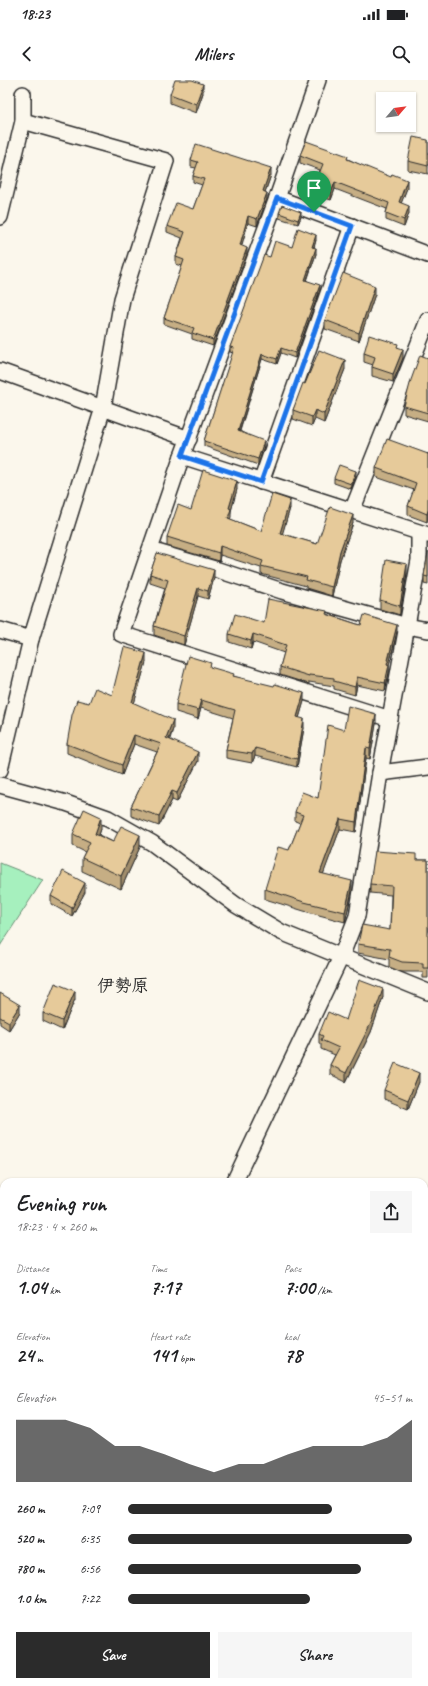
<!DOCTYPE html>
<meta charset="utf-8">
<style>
:root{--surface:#fff;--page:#f6f6f6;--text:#202124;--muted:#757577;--accent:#2b2b2b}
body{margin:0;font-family:Caveat,"Klee One",sans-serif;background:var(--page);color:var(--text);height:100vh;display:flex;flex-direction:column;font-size:15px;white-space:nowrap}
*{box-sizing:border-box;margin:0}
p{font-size:13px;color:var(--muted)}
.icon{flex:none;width:22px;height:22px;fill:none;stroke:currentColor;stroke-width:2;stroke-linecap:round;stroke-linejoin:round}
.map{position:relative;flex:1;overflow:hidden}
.details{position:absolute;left:0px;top:1098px;width:428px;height:508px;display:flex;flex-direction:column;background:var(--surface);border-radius:12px 12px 0 0;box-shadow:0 1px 3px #0004}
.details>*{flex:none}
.needle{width:26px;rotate:62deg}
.tools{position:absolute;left:376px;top:12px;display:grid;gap:8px}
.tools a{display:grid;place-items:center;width:40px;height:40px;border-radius:0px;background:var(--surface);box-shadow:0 1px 3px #0004;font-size:20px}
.pin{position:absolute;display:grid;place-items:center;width:34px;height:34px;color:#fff;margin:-41px -17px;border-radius:50% 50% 50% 0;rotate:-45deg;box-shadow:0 0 4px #0007}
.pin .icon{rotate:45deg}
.round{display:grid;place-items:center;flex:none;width:42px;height:42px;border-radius:0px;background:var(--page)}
.summary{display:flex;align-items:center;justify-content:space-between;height:68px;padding:0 16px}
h1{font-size:22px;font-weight:700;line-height:30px}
.figures{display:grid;grid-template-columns:repeat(3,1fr);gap:6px;height:68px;padding:4px 16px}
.figures div{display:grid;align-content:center}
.figures b{font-size:20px;font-weight:700}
.figures small{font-size:11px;font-weight:400}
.figures p{font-size:11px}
.chart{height:112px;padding:8px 16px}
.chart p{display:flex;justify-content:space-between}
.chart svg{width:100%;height:72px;margin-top:4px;fill:var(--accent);opacity:.7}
.cta{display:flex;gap:8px;margin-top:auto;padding:8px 16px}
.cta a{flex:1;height:46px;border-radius:0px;background:var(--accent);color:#fff;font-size:16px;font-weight:700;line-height:46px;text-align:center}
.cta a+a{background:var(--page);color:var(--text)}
ul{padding:0 16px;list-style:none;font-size:13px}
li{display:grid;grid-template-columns:64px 48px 1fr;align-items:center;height:30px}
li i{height:10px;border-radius:5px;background:var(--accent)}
.status{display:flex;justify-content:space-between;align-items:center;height:28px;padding:0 20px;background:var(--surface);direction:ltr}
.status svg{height:11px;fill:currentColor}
header{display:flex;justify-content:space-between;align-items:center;height:52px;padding:0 16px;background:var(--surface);font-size:18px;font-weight:700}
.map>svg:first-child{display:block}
.green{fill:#a6f0be;stroke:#688e74}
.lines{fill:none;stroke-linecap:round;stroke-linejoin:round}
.street-casing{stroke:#2b2b2b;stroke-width:18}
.street{stroke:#fbf7ec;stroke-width:15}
.wall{fill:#c6ae84;stroke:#2b2b2b}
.shaded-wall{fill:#a18d6c;stroke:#2b2b2b}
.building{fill:#e6ca9a;stroke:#2b2b2b}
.route-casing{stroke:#fff;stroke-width:8}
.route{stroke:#1a73e8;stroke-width:5}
.labels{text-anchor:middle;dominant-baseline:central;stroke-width:4;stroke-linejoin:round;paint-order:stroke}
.neighbourhood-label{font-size:17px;font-weight:bold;fill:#2b2b2b;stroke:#fbf7ec}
</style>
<div class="status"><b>18:23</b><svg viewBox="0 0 49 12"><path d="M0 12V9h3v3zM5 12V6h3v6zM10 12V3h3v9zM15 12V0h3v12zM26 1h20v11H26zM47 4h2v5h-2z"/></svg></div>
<header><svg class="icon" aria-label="back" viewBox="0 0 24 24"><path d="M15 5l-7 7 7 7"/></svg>Milers<svg class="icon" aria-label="search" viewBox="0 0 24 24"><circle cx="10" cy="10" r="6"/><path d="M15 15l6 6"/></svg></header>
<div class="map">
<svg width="428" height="1606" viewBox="0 0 428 1606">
<rect width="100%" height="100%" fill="#fbf7ec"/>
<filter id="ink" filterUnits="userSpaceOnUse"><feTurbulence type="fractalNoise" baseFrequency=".025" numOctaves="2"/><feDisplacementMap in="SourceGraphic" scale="8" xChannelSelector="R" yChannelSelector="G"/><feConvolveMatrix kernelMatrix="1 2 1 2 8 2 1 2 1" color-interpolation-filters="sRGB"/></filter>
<g filter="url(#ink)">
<path class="green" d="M0,783L43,800L0,866Z"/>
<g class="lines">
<g class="street-casing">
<g id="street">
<path d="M318,0L277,118L182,376L121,554L390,639"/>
<path d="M277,118L428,175"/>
<path d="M0,137L23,41V14"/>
<path d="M0,291L189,359"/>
<path d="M182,376L428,455"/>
<path d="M261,402L352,146"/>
<path d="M352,431L428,240"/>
<path d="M150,470L218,490L282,511L407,546L428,550"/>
<path d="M0,550L31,559"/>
<path d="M0,690L31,559L103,328L122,219L166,81L23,41"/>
<path d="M380,693L428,687"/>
<path d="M0,705L66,723L108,738L152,763L236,825L281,852L428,912"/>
<path d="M234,1102L341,877L357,836L380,693L419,480V453"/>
<path d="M0,1227L4,1229"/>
<path d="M424,1358L428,1359"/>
<path d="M0,1459H4"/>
</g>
</g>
<use href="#street" class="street"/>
</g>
<g class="wall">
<path d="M203,13L196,33L170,23V14Z"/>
<path d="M428,60V94L408,90V81Z"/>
<path d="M300,75L348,79L407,108L401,123L409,133L404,147L386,140V133L387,129L335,109L331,120L314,114V106L320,90L300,83Z"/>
<path d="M191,80L271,95L265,112L267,119L257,146L248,143L241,166L247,174L213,266L192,259V254L164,244V238L182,186L176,184V177L182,158L167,152V146L193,129L202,105L193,102V96L196,88L191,87Z"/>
<path d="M279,133L301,137L298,144L279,138Z"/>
<path d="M316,160L314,168L316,174L307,201L320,210L295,278L281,273L277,284L262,279L240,351L264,366L258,385L204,366V361L233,273L230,272V267L270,177L292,167Z"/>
<path d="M375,214L359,261L325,249V240Z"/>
<path d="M398,267L403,278L393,302L372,296V287L373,285L364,282V273Z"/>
<path d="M428,278V341L404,334V326Z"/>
<path d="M345,289L324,343L315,339L312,346L293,339V330L305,304Z"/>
<path d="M428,373V439L427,442L408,435V426L414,410L376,397V388L428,374Z"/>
<path d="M356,396L351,409L334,403V398Z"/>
<path d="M237,409L231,431L230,439L261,451L290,428L282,454L317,464L353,443L340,480L332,516L306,508V506L261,494V488L220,475L219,481L167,466V457L191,430Z"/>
<path d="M428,472V505L424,504V496Z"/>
<path d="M407,493L400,535L380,529V520Z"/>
<path d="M150,494L214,498L208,519L198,516L184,565L154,555V546L165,508L150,503Z"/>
<path d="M327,534L357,544L397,552L389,585V593L385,611L357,605L355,615L334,609V606L309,602V604L280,595V587L284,573L253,562L251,569L229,562V554L264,543Z"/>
<path d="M146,582L134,623L173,649L170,659L198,681L177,722L172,720L159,746L131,736V727L157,672L134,664L122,695L67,673V664L89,623L112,615Z"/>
<path d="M211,588L304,621L299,638L304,648L297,687L255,676L252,683L226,678V670L233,638L201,628L198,639L176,632V624Z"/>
<path d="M376,644L370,679L366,678L356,752L340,749L323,794L352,811L345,842L304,831L265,819V809L289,770L300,743L295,741V732L318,718L344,650Z"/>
<path d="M101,749L99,755L113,762L140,767L121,809L82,791V778L85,772L73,766V754Z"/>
<path d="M416,780H428V898H423V892H402L389,887V879L358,873V864L390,850L391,815L370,813V804Z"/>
<path d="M85,812L72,836L51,824V816Z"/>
<path d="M0,913L20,932L9,950L0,944Z"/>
<path d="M383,917L371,952L346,1002L330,994V985L335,975L321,969V964L319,963V954L346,940Z"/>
<path d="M75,919L62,950L43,941V933Z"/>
<path d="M419,1002L408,1029L384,1019V1010Z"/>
<path d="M4,1378V1451L0,1450V1395Z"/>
<path d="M4,1459V1535L0,1534V1460Z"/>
</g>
<g class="shaded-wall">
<path d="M203,4V13L196,33V24Z"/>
<path d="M271,88V95L263,118V111Z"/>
<path d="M407,100V108L399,129V122Z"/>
<path d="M335,102V109L331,120V113Z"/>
<path d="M267,113V119L257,146V139Z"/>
<path d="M409,126V133L404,147V140Z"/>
<path d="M301,132V137L298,144V140Z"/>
<path d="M248,136V143L240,172V165Z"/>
<path d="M316,155V160L312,173V167Z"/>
<path d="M247,168V174L213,266V260Z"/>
<path d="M316,168V174L305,205V200Z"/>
<path d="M320,205V210L295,278V273Z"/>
<path d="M375,206V214L359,261V253Z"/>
<path d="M281,268V273L277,284V279Z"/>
<path d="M403,269V278L393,302V294Z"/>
<path d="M262,274V279L238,356V351Z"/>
<path d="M345,280V289L324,343V334Z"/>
<path d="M315,330V339L312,346V337Z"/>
<path d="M264,361V366L258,385V379Z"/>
<path d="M356,391V396L351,409V404Z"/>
<path d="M237,401V409L231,431V437L228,446L229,428Z"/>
<path d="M290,420V428L280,462V453Z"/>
<path d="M428,430V439L427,442V434Z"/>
<path d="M353,435V443L340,480L332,516V507L340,471Z"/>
<path d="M220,466V475L219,481V473Z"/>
<path d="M407,484V493L400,535V526Z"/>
<path d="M214,490V498L208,519V511Z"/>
<path d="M198,508V516L184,565V556Z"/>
<path d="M397,545V552L389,585V593L385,611L387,584Z"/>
<path d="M253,554V562L251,569V561Z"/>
<path d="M146,573V582L132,631V622Z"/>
<path d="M357,597V605L355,615V607Z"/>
<path d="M304,613V621L297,645V637Z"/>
<path d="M201,620V628L198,639V630Z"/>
<path d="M376,634V644L370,679V669Z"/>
<path d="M304,639V648L297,687V679Z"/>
<path d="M173,640V649L166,667V658Z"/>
<path d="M134,655V664L122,695V685Z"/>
<path d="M255,668V676L252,683V674Z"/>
<path d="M366,668V678L356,752V742Z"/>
<path d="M198,672V681L177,722V713Z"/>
<path d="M172,711V720L159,746V736Z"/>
<path d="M101,737V749L95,766V754Z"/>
<path d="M340,739V749L320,803V793Z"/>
<path d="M140,755V767L121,809V796Z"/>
<path d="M352,801V811L345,842V832Z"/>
<path d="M85,803V812L72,836V828Z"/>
<path d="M383,909V917L371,952L346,1002V993Z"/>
<path d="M75,911V919L62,950V941Z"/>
<path d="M20,925V932L9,950V942Z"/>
<path d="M419,993V1002L408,1029V1020Z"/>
</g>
<g class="building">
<path d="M175,0H192L203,4L196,24L170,14Z"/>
<path d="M413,57L428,60V86L408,81Z"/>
<path d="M306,61L348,76L347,79L391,97L392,94L407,100L399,122L409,126L404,140L386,133L389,123L335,102L331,113L314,106L323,84L300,75Z"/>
<path d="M196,64L271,88L263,111L267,113L257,139L248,136L240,165L247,168L213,260L192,253L194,248L164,238L184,180L176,177L185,152L167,146L176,123L193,129L204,99L193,96L198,82L191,80Z"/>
<path d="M282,125L301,132L298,140L279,133Z"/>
<path d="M298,148L316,155L312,167L316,168L305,200L320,205L295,273L281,268L277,279L262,274L238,351L264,361L258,379L204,361L234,268L230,267L264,175L270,177L275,161L292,167Z"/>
<path d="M343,193L375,206L359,253L325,240Z"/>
<path d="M369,255L398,264L397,267L403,269L393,294L372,287L375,277L364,273Z"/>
<path d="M319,270L345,280L324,334L315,330L312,337L293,330L303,303L305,304Z"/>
<path d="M420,275L428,278V333L404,326L411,300Z"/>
<path d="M387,359L428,374V373V430L427,434L408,426L416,403L376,388Z"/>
<path d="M339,385L356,391L351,404L334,398Z"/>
<path d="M203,390L237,401L229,428L231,429L228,438L261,451L272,414L290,420L280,453L317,464L330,427L353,435L340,471L332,507L306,500L307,497L261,486L263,481L220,466L219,473L167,457L178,425L191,430Z"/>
<path d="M428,472V497L424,496Z"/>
<path d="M157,473L214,490L208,511L198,508L184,556L154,546L168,500L150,494Z"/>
<path d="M386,480L407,484L400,526L380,520Z"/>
<path d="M268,519L327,531L326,534L357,544L361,545L364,535L397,545L387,584L389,585L385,603L357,597L355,607L334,601V598L309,595V596L280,587L286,565L253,554L251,561L229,554L235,534L264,543Z"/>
<path d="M124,567L146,573L132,622L173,640L166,658L198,672L177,713L172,711L159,736L131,727L161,664L134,655L122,685L67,664L72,635L77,620L89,623L95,608L112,615Z"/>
<path d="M188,576L211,583L210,587L234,594L233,596L274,606L275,604L304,613L297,637L304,639L297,679L255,668L252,674L226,670L235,630L201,620L198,630L176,624Z"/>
<path d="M348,626L376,634L370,669L366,668L356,742L340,739L320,793L352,801L345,832L304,822L265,809L278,767L289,770L303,735L295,732L302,712L318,718L328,645L344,650Z"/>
<path d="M84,729L101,737L95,754L113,762L121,746L140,755L121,796L82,778L90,762L73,754Z"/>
<path d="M375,771L416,774V780H428V888H423V883L402,882L389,877L390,869L358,864L362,845L390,850L392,806L370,804Z"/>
<path d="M63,791L85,803L72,828L51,816Z"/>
<path d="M359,900L383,909L371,943L346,993L330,985L339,968L321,960L323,956L319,954L328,932L346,940Z"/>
<path d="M55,903L75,911L62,941L43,933Z"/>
<path d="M0,913L20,925L9,942L0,937Z"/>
<path d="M395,983L419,993L408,1020L384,1010Z"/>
<path d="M4,1378V1442H0V1395Z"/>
<path d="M4,1459V1527L0,1526V1460Z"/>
<path d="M424,1541L428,1542V1606H390L391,1602H424Z"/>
</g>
</g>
<g class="lines" filter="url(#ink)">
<g class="route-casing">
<path id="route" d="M277,118L352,146L261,402L182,376Z"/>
</g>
<use href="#route" class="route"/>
</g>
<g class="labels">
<g class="neighbourhood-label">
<text x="123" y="905">伊勢原</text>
</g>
</g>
</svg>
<div class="tools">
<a><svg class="needle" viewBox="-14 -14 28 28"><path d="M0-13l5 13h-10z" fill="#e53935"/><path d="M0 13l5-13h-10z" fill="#757577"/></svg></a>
</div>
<div class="pin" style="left:314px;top:132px;background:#1e9e55"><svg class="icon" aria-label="arrive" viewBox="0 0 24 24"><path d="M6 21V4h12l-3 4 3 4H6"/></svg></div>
<section class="details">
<div class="summary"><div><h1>Evening run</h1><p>18:23 · 4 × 260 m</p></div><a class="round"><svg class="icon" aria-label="share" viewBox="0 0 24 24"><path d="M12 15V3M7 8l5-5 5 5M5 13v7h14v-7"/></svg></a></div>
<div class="figures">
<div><p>Distance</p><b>1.04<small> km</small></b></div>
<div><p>Time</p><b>7:17</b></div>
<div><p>Pace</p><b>7:00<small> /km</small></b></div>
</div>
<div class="figures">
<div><p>Elevation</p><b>24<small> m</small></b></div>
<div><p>Heart rate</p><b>141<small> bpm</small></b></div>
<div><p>kcal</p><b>78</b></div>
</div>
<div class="chart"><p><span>Elevation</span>45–51 m</p>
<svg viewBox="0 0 160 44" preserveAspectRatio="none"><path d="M0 44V6L10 6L20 6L30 11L40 22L50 22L60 27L70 33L80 38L90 33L100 33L110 27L120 22L130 22L140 22L150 17L160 6V44z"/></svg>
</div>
<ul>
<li><b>260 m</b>7:09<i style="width:72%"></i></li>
<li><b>520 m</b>6:35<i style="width:100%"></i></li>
<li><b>780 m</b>6:56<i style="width:82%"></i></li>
<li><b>1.0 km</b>7:22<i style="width:64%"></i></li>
</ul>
<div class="cta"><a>Save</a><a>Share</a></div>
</section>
</div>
